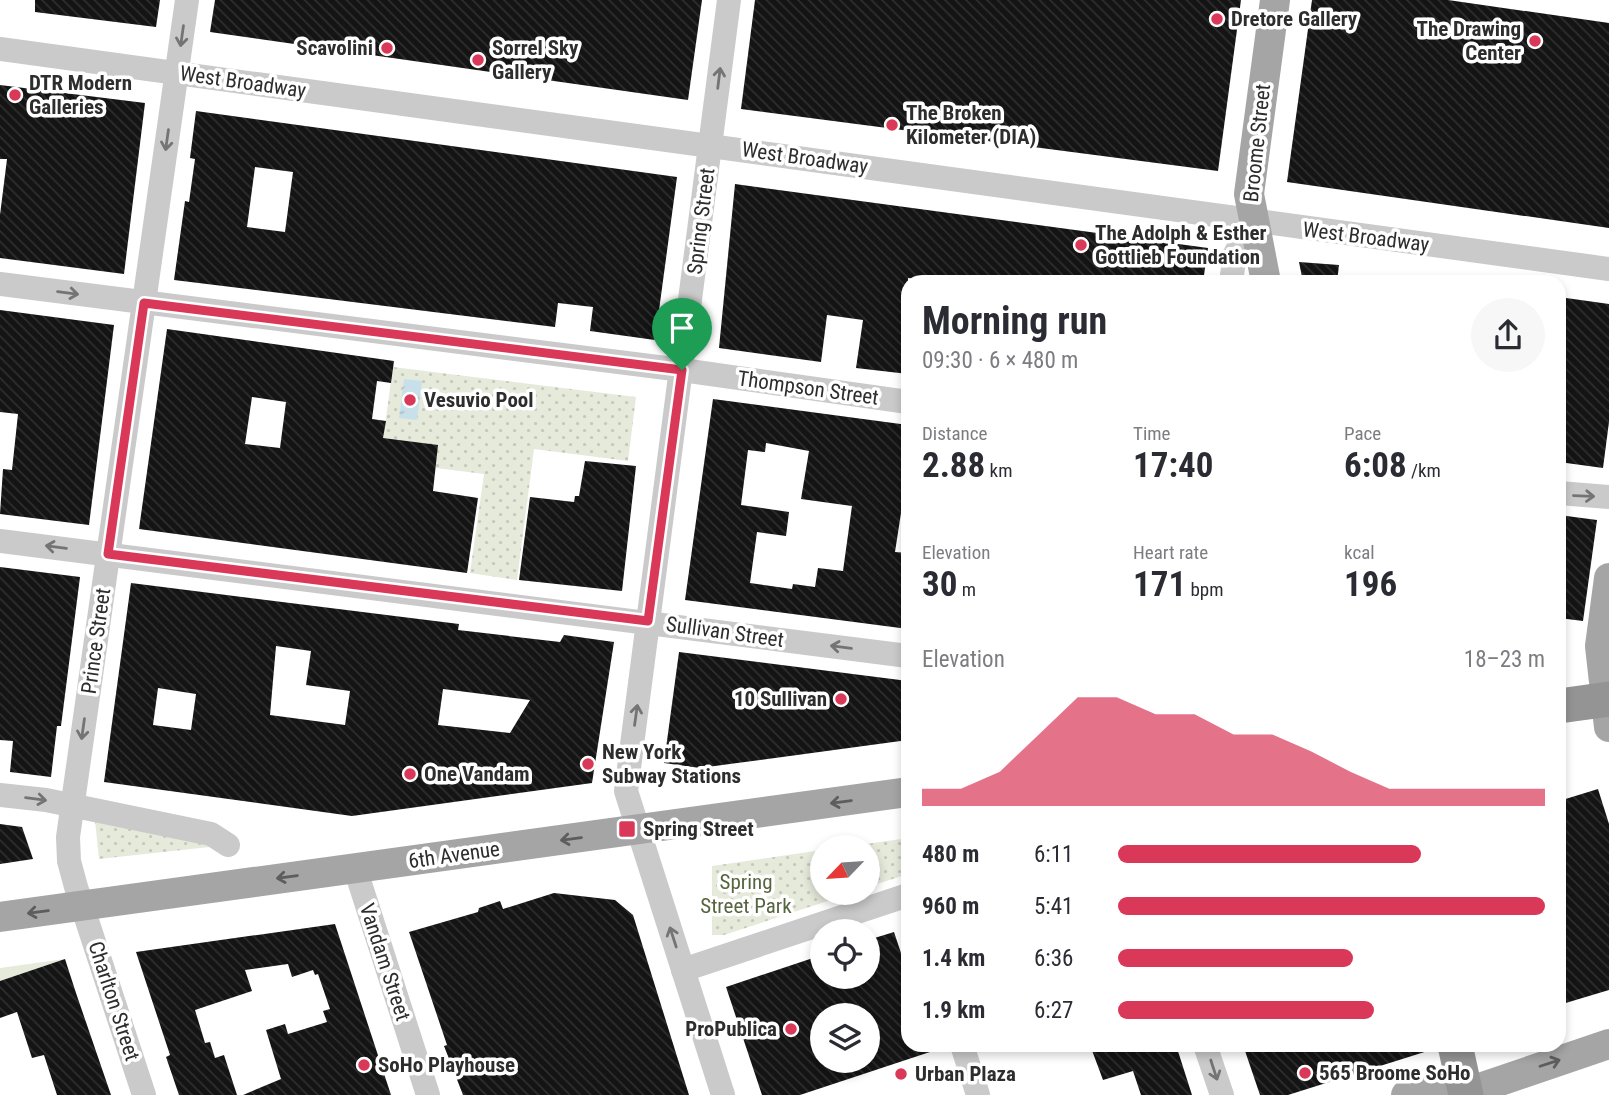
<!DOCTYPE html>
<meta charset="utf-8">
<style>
:root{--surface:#fff;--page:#f7f7f7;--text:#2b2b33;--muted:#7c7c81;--accent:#da3859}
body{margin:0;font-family:"Roboto Condensed",sans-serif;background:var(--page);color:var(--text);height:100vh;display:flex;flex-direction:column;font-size:26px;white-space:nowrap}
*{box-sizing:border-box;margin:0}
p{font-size:23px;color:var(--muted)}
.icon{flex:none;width:38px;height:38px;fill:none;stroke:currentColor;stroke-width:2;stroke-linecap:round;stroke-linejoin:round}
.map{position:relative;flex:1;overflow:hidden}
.panel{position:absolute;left:901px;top:275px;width:665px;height:777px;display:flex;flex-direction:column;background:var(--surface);border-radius:21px;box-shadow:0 4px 10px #0003}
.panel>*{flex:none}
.needle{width:46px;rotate:245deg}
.tools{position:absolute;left:810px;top:835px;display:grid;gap:14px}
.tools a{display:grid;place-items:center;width:70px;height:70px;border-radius:50%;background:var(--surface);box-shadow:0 4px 10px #0003;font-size:35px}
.pin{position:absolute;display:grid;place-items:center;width:60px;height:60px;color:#fff;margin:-72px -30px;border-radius:50% 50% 50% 0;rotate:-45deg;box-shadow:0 0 7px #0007}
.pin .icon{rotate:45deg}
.round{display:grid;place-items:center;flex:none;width:74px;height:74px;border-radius:37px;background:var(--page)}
.headline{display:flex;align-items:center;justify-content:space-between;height:119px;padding:0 21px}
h1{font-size:38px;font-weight:700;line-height:52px}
.stats{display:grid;grid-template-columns:repeat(3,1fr);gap:10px;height:119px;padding:7px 21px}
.stats div{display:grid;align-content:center}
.stats b{font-size:35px;font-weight:700}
.stats small{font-size:19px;font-weight:400}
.stats p{font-size:19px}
.chart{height:196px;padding:14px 21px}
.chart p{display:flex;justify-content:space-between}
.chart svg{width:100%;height:126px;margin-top:7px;fill:var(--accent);opacity:.7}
ul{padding:0 21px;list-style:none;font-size:23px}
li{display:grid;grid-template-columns:112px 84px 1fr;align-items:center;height:52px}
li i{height:18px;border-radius:9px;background:var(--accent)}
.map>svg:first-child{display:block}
.green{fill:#e5eadb}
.park{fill:url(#park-dots)}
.water{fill:url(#water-ripples)}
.building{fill:url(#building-back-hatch);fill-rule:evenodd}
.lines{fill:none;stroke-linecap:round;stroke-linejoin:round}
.minor{stroke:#cacaca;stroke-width:24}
.major{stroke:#a5a5a5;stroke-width:30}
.highway{stroke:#949494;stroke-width:35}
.oneway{stroke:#747474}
.oneway2{stroke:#5d5d5d}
.route-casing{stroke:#fff;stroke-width:14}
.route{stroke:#da3859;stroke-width:9}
.poi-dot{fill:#da3859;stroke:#fff;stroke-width:2.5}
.labels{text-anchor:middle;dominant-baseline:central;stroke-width:7;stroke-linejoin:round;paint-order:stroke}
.poi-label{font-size:21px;font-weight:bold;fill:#2d2d2d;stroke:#fff;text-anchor:start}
.street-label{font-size:21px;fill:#2d2d2d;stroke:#fff}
.park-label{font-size:21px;fill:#55653d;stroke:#fff}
</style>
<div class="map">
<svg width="1609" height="1095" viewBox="0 0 1609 1095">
<defs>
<pattern id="park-dots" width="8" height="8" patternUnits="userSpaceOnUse" patternTransform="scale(1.75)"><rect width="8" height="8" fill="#e5eadb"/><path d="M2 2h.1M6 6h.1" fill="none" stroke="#c5c9bc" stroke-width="1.8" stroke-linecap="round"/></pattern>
<pattern id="water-ripples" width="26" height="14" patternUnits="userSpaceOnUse" patternTransform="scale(1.75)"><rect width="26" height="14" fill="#c8e0e9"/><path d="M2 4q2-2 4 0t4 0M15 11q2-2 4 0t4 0" fill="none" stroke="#acc0c8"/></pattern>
<pattern id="building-back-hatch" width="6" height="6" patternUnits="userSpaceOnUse" patternTransform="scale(1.75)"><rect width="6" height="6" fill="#141414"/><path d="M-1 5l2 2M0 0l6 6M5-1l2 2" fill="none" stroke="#2e2e2e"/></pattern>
</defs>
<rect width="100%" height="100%" fill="#fff"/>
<path class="green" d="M65,959L0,981V968Z"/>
<g class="park">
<path d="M393,367L636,397L628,461L534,449L517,580L470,573L484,474L380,461Z"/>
<path d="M94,811L228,845L99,859Z"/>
<path d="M908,838V874L868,887V847H845Z"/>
<path d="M822,850V892L852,893L724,935H712V866Z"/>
</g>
<path class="water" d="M404,379L422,381L417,420L399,418Z"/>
<g class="building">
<path d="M35,0H160L156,27L35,12Z"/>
<path d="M215,0H702L688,100L210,32Z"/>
<path d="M755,0H1241L1218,171L741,109Z"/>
<path d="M1312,0H1448L1609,23V228L1287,182Z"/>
<path d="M0,85L145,103L124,274L0,258V215L7,159H0Z"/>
<path d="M196,111L677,177L655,340L590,331L593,307L558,303L555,327L174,280L185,201L189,202L195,159L190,158ZM255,167L293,172L285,232L247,227Z"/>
<path d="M735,184L1208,248L1203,282H936L908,278V374L856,368L863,320L827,315L821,362L719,348Z"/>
<path d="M1299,262L1339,265L1337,282H1303Z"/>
<path d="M1559,297L1609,304V422L1603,468L1559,462Z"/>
<path d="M0,310L114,325L89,525L0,514L3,469L12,470L18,414L0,412Z"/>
<path d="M167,329L394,361L391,383L377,381L372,419L386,421L383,438L438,445L433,491L478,498L467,573L139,529ZM252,397L286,402L280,448L245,444Z"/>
<path d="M713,399L908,425V514L901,513L895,552L908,553V629L685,600ZM766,443L809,451L801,499L852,506L843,571L818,568L815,587L793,584L792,589L750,583L757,532L786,536L789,512L741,505L748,450L765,452Z"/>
<path d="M585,461L636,466L622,591L519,580L530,497L574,502L575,496H579Z"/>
<path d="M1559,515L1597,520L1583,621L1559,618Z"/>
<path d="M0,567L80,577L61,726H57L51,777L10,772L13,741L0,740Z"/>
<path d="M131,583L459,624L458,630L560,642L564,635L614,642L592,783L352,816L104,782ZM276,646L311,651L306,685L350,691L345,725L270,715ZM158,688L196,694L191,730L153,725ZM443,689L530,700L510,733L438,725Z"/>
<path d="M679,652L908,681V740L700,768L664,763Z"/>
<path d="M1598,789L1609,824V990L1559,1005V801Z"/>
<path d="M0,824L22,827L33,859L0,864Z"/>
<path d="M554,893L615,900L633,915L689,1095H463L444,1046L447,1045L409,932L478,912L479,908L500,901L503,909Z"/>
<path d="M335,924L391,1095H243L281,1079L266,1030L285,1024L288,1034L327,1022L323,1011L330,1009L318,974L315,975L313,970L292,977L288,964L245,970L252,991L195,1010L205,1043L210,1042L215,1058L224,1055L237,1095H179L166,1057L170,1055L136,952Z"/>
<path d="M894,932L908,974V1045H942V1048L800,1095H762L726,987L822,955V976H868V940ZM822,1015H868V1060H822Z"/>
<path d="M65,959L76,993L111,1095H57L44,1055L32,1058L17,1012L0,1018V981Z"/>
<path d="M1090,1045H1176L1192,1095H1141L1133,1071L1103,1080Z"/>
<path d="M1243,1045H1434V1049L1288,1095H1260Z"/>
</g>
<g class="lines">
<g class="minor">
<path d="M0,49L1609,269"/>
<path d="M1231,282L1235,254L1252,221"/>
<path d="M0,284L682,370L908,402"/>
<path d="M1559,493L1609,497"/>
<path d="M0,541L908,656"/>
<path d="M0,795L46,800L211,834L228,845"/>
<path d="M355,868L428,1095"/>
<path d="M683,970L908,895"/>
<path d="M962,1045L978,1095"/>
<path d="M1205,1045L1222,1095"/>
<path d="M144,1095L76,887L69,861L68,837L187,0"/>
<path d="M723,1095L626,791L729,0"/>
</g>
<g class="major">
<path d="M1266,282L1249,194L1275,0"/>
<path d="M1609,578L1600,646L1609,727"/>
<path d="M0,917L908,792"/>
<path d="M1406,1095L1441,1085L1466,1091"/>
<path d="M1459,1095L1609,1044"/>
</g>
<g class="highway">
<path d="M1559,706L1609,699"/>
<path d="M1455,1045L1466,1095"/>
</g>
</g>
<defs><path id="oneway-shaft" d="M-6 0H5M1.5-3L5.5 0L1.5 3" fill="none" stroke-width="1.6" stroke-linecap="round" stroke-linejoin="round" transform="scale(1.75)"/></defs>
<g class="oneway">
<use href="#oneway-shaft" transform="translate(182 36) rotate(98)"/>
<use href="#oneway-shaft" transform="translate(719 78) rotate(-83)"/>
<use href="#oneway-shaft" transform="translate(167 140) rotate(98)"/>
<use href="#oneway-shaft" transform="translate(68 293) rotate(7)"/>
<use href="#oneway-shaft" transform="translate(1584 496) rotate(2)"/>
<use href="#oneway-shaft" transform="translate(56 547) rotate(-173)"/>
<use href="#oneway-shaft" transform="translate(841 647) rotate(-172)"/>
<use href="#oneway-shaft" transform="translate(636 715) rotate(-82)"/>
<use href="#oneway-shaft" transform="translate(83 729) rotate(98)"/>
<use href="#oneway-shaft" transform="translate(36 799) rotate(7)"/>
<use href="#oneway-shaft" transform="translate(673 937) rotate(-108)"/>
<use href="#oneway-shaft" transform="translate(1214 1070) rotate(72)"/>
</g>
<g class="oneway2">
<use href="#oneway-shaft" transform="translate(841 802) rotate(172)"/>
<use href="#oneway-shaft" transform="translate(571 839) rotate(173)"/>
<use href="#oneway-shaft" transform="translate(287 877) rotate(172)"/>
<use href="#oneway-shaft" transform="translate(38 912) rotate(173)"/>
<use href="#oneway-shaft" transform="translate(1550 1063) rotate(-18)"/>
</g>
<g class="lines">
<g class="route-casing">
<path id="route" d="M144,303L682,370L648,621L108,554Z"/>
</g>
<use href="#route" class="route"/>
</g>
<g class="poi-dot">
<circle cx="1217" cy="19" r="7"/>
<circle cx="1535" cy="41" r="7"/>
<circle cx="387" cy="48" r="7"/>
<circle cx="478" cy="60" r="7"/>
<circle cx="15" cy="95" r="7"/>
<circle cx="892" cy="125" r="7"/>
<circle cx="1081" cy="245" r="7"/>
<circle cx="410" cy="400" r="7"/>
<circle cx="841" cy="699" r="7"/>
<circle cx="588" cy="764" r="7"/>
<circle cx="410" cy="774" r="7"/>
<rect x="618" y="820" width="18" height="18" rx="3.5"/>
<circle cx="791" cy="1029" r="7"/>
<circle cx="364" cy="1065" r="7"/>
<circle cx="1305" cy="1073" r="7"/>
<circle cx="901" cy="1074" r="7"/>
</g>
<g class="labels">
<g class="poi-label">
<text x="1231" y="19">Dretore Gallery</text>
<text x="1521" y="29" text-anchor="end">The Drawing<tspan x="1521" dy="24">Center</tspan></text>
<text x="373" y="48" text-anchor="end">Scavolini</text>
<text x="492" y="48">Sorrel Sky<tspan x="492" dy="24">Gallery</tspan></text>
<text x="29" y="83">DTR Modern<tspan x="29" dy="24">Galleries</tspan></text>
<text x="906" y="113">The Broken<tspan x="906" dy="24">Kilometer (DIA)</tspan></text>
<text x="1095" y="233">The Adolph &amp; Esther<tspan x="1095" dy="24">Gottlieb Foundation</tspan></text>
<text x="424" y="400">Vesuvio Pool</text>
<text x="827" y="699" text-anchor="end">10 Sullivan</text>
<text x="602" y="752">New York<tspan x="602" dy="24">Subway Stations</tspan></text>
<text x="424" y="774">One Vandam</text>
<text x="643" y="829">Spring Street</text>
<text x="777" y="1029" text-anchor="end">ProPublica</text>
<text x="378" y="1065">SoHo Playhouse</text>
<text x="1319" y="1073">565 Broome SoHo</text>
<text x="915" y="1074">Urban Plaza</text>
</g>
<g class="street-label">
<text transform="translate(243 82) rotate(8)">West Broadway</text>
<text transform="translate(1257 143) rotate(-84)">Broome Street</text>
<text transform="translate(805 158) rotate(8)">West Broadway</text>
<text transform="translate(701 221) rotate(-83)">Spring Street</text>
<text transform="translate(1366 237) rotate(7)">West Broadway</text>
<text transform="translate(808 388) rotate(8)">Thompson Street</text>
<text transform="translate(725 632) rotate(8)">Sullivan Street</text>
<text transform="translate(96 641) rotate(-82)">Prince Street</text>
<text transform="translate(454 855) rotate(-8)">6th Avenue</text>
<text transform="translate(385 962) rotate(72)">Vandam Street</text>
<text transform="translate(114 1001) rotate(72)">Charlton Street</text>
</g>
<g class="park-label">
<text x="746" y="882">Spring<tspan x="746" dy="24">Street Park</tspan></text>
</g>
</g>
</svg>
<div class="tools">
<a><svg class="needle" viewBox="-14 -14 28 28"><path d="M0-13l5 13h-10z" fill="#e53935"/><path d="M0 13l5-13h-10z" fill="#7c7c81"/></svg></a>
<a><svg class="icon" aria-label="locate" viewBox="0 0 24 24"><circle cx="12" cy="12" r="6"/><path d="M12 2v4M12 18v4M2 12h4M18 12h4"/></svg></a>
<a><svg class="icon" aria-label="layers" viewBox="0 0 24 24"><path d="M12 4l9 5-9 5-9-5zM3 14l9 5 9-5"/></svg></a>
</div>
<div class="pin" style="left:682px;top:370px;background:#1e9e55"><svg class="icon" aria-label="arrive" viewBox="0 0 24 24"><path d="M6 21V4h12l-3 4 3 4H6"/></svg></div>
<section class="panel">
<div class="headline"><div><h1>Morning run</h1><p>09:30 · 6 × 480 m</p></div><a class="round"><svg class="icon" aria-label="share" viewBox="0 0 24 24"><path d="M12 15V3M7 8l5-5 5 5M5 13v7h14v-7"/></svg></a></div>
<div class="stats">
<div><p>Distance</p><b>2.88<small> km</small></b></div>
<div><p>Time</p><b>17:40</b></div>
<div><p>Pace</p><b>6:08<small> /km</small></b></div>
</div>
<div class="stats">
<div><p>Elevation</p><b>30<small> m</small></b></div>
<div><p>Heart rate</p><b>171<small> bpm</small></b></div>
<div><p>kcal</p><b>196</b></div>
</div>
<div class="chart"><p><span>Elevation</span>18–23 m</p>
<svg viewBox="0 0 160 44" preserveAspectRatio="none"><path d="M0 44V38L10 38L20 32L30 19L40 6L50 6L60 12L70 12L80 19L90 19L100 25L110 32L120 38L130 38L140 38L150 38L160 38V44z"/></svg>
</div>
<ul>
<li><b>480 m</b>6:11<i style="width:71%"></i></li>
<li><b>960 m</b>5:41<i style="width:100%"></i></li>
<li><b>1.4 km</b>6:36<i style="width:55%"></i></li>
<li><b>1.9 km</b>6:27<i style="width:60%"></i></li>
</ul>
</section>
</div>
